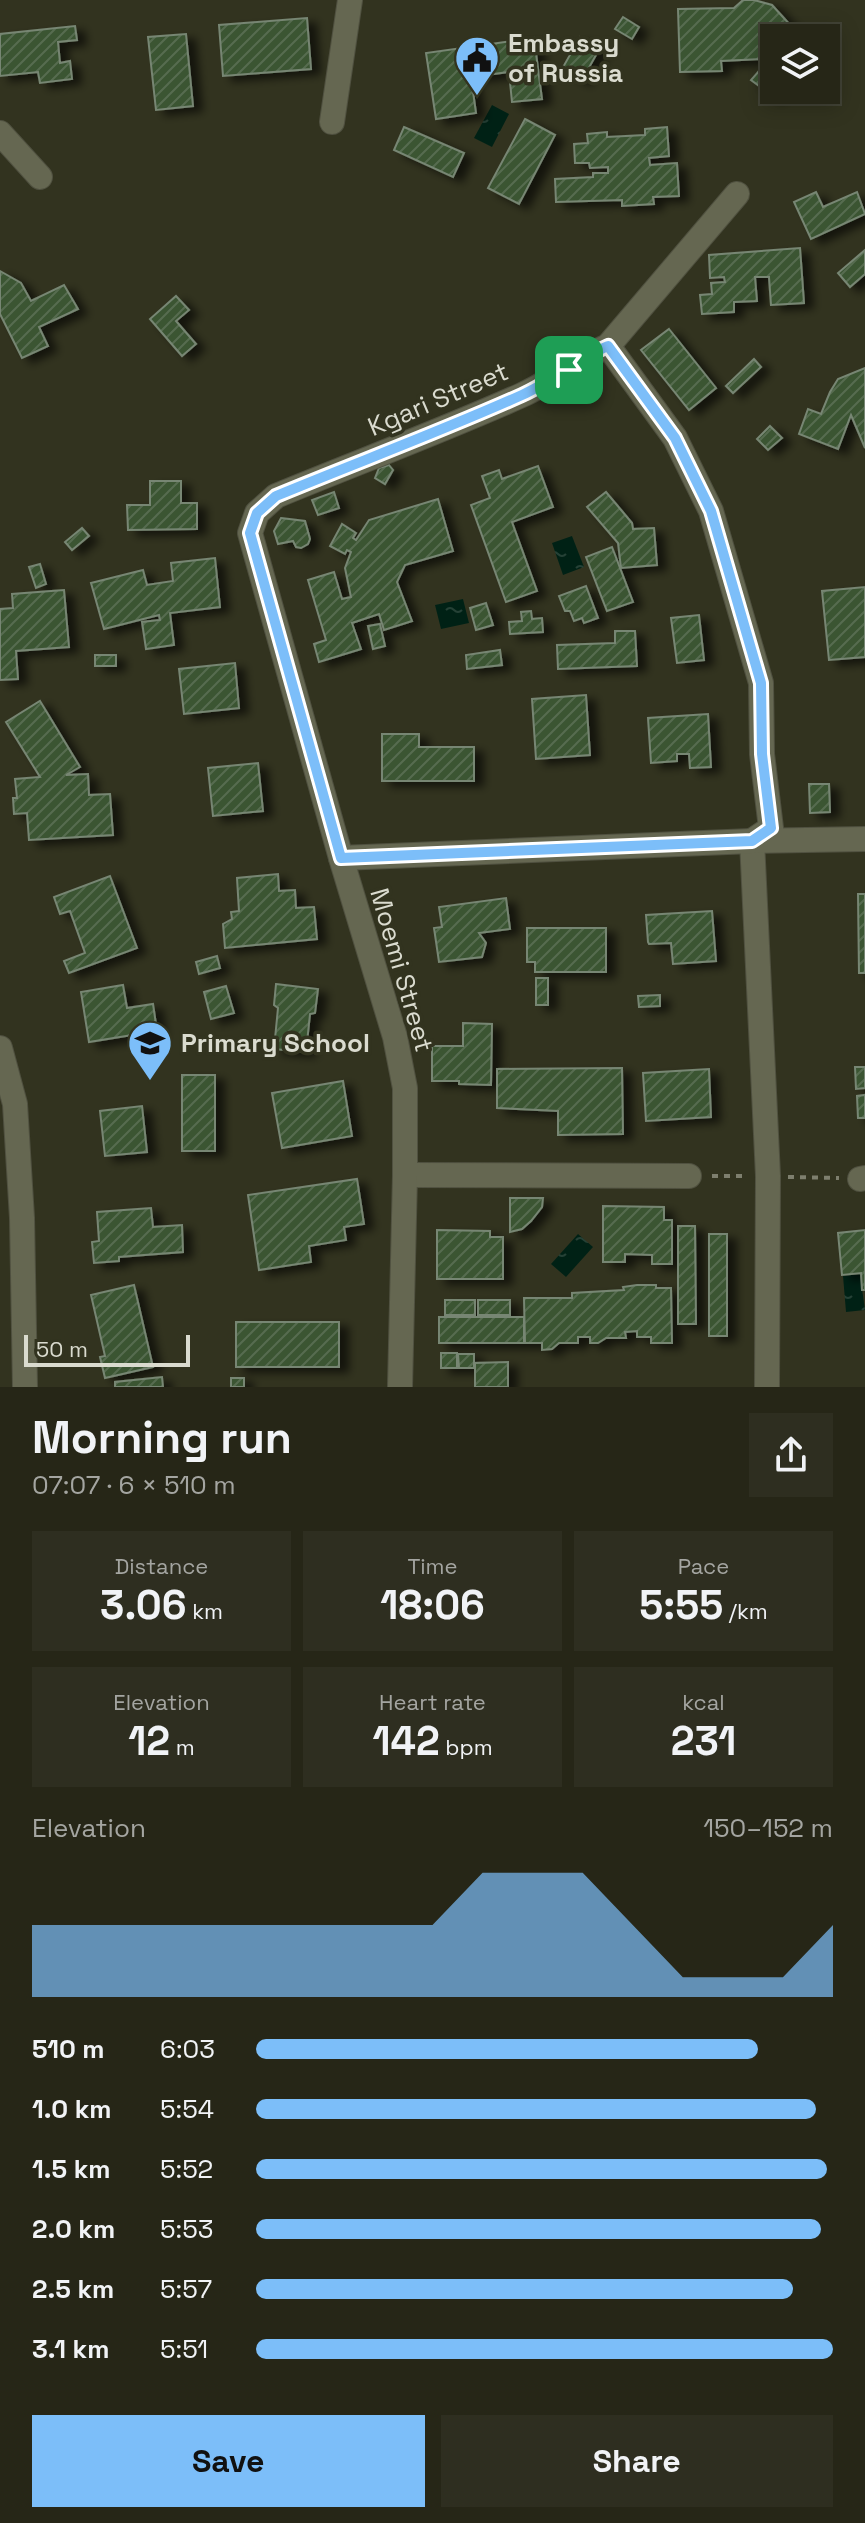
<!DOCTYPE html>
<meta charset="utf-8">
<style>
:root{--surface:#262617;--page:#2e2e20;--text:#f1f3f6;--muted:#a4a5a1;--line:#424336;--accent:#7cbef9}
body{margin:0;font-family:"Space Grotesk",sans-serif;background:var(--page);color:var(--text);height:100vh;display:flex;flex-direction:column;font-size:30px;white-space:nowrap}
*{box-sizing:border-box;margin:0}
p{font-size:26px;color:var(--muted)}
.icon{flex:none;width:44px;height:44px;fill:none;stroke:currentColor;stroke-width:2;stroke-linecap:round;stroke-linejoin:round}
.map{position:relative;height:1387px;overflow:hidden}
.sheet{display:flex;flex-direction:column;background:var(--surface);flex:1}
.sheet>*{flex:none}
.tools{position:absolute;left:760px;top:24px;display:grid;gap:16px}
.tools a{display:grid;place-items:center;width:80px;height:80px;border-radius:0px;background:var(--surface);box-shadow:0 4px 20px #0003,0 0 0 2px var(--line);font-size:40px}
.scale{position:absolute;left:24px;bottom:20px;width:166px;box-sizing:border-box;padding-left:8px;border:4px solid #dadbcf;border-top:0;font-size:22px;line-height:28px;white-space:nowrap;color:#dadbcf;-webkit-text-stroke:6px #32331f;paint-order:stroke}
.pin{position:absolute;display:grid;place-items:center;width:68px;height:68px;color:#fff;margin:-34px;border-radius:16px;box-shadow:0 4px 12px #0006}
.round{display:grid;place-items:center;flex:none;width:84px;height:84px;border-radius:0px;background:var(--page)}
.summary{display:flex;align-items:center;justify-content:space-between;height:136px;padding:0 32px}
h1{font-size:44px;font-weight:800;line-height:60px}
.figures{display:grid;grid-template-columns:repeat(3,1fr);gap:12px;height:136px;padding:8px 32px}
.figures div{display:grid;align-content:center;border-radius:0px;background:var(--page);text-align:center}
.figures b{font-size:40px;font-weight:800}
.figures small{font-size:22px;font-weight:400}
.figures p{font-size:22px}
.chart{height:224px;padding:16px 32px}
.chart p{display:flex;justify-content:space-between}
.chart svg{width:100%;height:144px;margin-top:8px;fill:var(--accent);opacity:.7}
.primary-button{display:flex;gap:16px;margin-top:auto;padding:16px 32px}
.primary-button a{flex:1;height:92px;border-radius:0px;background:var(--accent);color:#111;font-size:32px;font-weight:800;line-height:92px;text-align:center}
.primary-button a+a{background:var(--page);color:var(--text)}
ul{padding:0 32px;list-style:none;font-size:26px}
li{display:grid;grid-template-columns:128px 96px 1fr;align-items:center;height:60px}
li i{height:20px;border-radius:10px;background:var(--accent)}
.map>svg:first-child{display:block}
.water{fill:url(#water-ripples)}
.building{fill:url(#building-hatch);stroke:#778673;stroke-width:2;filter:url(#shadow)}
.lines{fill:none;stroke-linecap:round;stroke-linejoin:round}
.street-casing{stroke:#505140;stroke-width:26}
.secondary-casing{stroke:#505140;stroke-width:26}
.path{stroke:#7e7f6e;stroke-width:4;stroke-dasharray:6 6;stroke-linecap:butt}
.street{stroke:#656751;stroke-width:24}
.secondary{stroke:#656751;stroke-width:24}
.route-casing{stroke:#fff;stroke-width:16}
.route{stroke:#7cbef9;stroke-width:10}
.labels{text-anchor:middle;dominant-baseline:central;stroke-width:7;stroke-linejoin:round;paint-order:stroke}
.poi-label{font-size:26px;font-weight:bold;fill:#dadbcf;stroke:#32331f;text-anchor:start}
.street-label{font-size:26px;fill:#dadbcf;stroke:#32331f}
</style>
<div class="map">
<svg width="865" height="1387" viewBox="0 0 865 1387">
<defs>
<pattern id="water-ripples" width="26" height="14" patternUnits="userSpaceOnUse" patternTransform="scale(2)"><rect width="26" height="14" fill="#002115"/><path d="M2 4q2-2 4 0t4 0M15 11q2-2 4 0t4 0" fill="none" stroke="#254136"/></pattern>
<pattern id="building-hatch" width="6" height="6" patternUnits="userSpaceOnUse" patternTransform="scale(2)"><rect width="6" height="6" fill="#3a5433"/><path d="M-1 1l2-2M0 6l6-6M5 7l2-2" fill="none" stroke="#566c50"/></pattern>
<filter id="shadow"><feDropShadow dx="9" dy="5" stdDeviation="4" flood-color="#0009"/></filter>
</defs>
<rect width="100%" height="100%" fill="#32331f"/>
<g class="water">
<path d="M492,105L509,114L492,147L474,138Z"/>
<path d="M572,536L584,567L563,575L552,543Z"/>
<path d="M463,599L469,623L441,629L435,605Z"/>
<path d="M578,1234L593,1247L566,1277L551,1264Z"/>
<path d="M860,1274L865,1310L846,1312L843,1276Z"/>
</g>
<g class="building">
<path d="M743,0H754L772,5L792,27V38H774V90H780L774,97L751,80L767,62L762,59L721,61L722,71L680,72L678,9L734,8Z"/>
<path d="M623,17L639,27L632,39L615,29Z"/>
<path d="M307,18L311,69L223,76L219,25Z"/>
<path d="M75,26L77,40L58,42L60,63L70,61L72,79L40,83L38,72L0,76V34Z"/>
<path d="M186,34L193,106L156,110L148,37Z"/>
<path d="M580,37L600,48L582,80L562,69Z"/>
<path d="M534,38L542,99L512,102L509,72L471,77L476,113L436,119L426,53Z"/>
<path d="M525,119L555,135L519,204L488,188Z"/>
<path d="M404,127L464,153L453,177L394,150Z"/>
<path d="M667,127L669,156L649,158L650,165L677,163L679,196L653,197L654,204L622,206V200L556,202L555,179L593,177V173H608V167L590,168L589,163H575L574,144L588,143L587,134L607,132V137L645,135V129Z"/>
<path d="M816,192L823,207L857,192L865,214L811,239L794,202Z"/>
<path d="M800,248L804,303L771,305L769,277H755L757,301L734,302V312L702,314L700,295L712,294L711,283L725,282L724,277L710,278L709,255Z"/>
<path d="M865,250V274L850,287L838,273Z"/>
<path d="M0,271L21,283L31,301L64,285L78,309L39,327L48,346L22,358L0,314Z"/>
<path d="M176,296L189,310L176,321L196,344L182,356L150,319Z"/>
<path d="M669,329L716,388L689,410L641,350Z"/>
<path d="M754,359L761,367L733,393L726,386Z"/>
<path d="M865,368V448L851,415L838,449L799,434L808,409L821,414L830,392L838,379Z"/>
<path d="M770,426L782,438L768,450L757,439Z"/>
<path d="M389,465L393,470L385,484L375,478L379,468Z"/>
<path d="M538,466L553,507L512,522L537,591L506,602L471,505L490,498L482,476L499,470L502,479Z"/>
<path d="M150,481H181V503H197V529L128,530L127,505H150Z"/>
<path d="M334,492L339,508L318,515L312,500Z"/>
<path d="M606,492L632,523L633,529L654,528L657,565L621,568L618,543L587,507Z"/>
<path d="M438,499L453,551L405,565L397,582L412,621L384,630L379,614L352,623L361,649L319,662L314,644L326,640L308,580L334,572L342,599L351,597L345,568L351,552L347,550L345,554L330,546L342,524L356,533L353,538L356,540L369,520Z"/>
<path d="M281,518L305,521L310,539L308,544L301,548L296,547L293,541L278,544L274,531Z"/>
<path d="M82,528L89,536L72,550L65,542Z"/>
<path d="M612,547L633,602L607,611L586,557Z"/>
<path d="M215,558L220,607L170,613L174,645L146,649L142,622L160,620L159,615L104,629L91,583L143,570L147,585L173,581L171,563Z"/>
<path d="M40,564L46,584L36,588L29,567Z"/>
<path d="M586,586L598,618L584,623L582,618L574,621L570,611H565L559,596Z"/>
<path d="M865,587V657L829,660L822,591Z"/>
<path d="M64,590L69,647L16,651L18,679L0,680V609L13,608L12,594Z"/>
<path d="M486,603L493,625L476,630L470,608Z"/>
<path d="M531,611L532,619L542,618L543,632L510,634L509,622L522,621L521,612Z"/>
<path d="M699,615L704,660L677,663L671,618Z"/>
<path d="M380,624L385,646L373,649L368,626Z"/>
<path d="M615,631H635L637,666L558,669L557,645L615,643Z"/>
<path d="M500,650L502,665L467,669L466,655Z"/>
<rect x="95" y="655" width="21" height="11"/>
<path d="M235,663L239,708L184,714L179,669Z"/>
<path d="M586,695L590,755L536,759L532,699Z"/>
<path d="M40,701L80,767L66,775L88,774L89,795L110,794L113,835L29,840L27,813L14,814L13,798H17L15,779L40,777L6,722Z"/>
<path d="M708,714L711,767L690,768L689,754H677V761L651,763L648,718Z"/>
<path d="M382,734H419V747H474V781H382Z"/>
<path d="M258,763L263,811L213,816L208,768Z"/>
<path d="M809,784H829L830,812L810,813Z"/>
<path d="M278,874L279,891L295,890L296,908L314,907L317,939L225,948L223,924L232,919L231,912L239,911L237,878Z"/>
<path d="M110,876L137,948L69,973L64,961L85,953L70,911L60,914L54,897Z"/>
<path d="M858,894H865V973H859Z"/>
<path d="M506,898L510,929L479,933L486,943L482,957L439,962L434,928L442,927L439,907Z"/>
<path d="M712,911L716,961L673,964L671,943L649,944L648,942L646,915Z"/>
<path d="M527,928H606V972H535V962H527Z"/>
<path d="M217,956L220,968L199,974L196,962Z"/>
<rect x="536" y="978" width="12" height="27"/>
<path d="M276,984L318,989L315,1013L310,1014L306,1052L274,1049L278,1008L274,1005Z"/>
<path d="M123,985L127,1008L153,1004L157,1031L89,1042L81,992Z"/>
<path d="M226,986L234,1013L211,1019L204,992Z"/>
<path d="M660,995V1006L639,1007L638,996Z"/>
<path d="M463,1023L492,1024L491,1085L459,1084V1081H432V1046H463Z"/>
<path d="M855,1067H865V1088L856,1089Z"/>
<path d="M622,1068L623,1134L558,1135V1111L497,1108V1069Z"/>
<path d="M709,1069L711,1117L646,1121L643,1073Z"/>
<rect x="182" y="1075" width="33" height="76"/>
<path d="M343,1081L352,1136L282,1148L272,1093Z"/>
<path d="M865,1095V1118H858L857,1096Z"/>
<path d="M142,1106L147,1152L105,1156L100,1111Z"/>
<path d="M357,1179L364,1224L344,1227L346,1240L309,1246L311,1262L259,1270L248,1195Z"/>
<path d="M510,1198H543L542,1207L531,1221L522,1229L510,1232Z"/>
<path d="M603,1206L664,1207V1220H672V1264H652V1255L625,1254V1262H603Z"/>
<path d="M151,1208L153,1227L182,1225L183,1252L119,1257V1261L94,1263L92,1242L99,1241L97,1212Z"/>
<path d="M678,1226H695L696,1324H678Z"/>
<path d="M437,1230L490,1231V1237H503V1279H437Z"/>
<path d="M865,1230V1290H862L861,1273L842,1275L838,1233Z"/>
<rect x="709" y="1234" width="18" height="102"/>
<path d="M134,1285L153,1367L105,1378L100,1357L105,1356L91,1295Z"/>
<path d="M637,1285H656V1288H671L672,1343H651V1337H637V1331L625,1332L626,1338H606L598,1343H590V1337H578V1343H559L552,1349L542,1350V1343H525L524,1298H572V1293L624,1290L623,1287Z"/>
<rect x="445" y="1300" width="30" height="15"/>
<rect x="478" y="1300" width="32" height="15"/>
<rect x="439" y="1317" width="85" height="26"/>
<rect x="236" y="1322" width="103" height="45"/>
<rect x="441" y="1353" width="16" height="15"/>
<path d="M458,1354H474V1368H459Z"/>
<path d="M508,1362V1387H475V1363Z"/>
<path d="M162,1377L163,1387H115V1382Z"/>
<rect x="231" y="1378" width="13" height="9"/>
</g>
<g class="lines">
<g class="street-casing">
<g id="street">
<path d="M332,122L350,0"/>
<path d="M0,133L40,177"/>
<path d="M608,346L675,438L711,511L761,683L762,754L771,828L752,841L768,1176L767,1387"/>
<path d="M341,858L752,841L865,839"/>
<path d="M405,1175L689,1176"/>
<path d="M860,1179L865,1178"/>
<path d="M400,1387L405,1175V1088L395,1037L341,858L250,533L257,513L276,496C358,462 442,431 522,395C553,381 578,359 608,346L737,194"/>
</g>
</g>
<g class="secondary-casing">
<path id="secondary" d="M0,1048L15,1104L22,1218L25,1387"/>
</g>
<g class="path">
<path d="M712,1176H747"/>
<path d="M788,1177L839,1178"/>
</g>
<use href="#street" class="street"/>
<use href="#secondary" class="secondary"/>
</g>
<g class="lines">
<g class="route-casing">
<path id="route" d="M608,346L675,438L711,511L761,683L762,754L771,828L752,841L341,858L250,533L257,513L276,496C358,462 442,431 522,395C553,381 578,359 608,346Z"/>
</g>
<use href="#route" class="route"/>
</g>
<defs>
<g id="civic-pin" transform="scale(2.3)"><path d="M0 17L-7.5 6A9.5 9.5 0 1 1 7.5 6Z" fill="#7cbef9" stroke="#32331f"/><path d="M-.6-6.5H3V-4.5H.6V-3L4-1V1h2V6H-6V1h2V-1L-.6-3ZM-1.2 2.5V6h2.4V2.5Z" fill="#111"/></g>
<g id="school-pin" transform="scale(2.3)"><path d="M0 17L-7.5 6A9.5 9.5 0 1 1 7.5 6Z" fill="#7cbef9" stroke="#32331f"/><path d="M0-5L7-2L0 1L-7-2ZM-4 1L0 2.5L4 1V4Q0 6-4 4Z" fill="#111"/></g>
</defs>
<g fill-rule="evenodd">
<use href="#civic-pin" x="477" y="58"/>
<use href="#school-pin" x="150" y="1043"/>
</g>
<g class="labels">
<g class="poi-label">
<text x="508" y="43">Embassy<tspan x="508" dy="30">of Russia</tspan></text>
<text x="181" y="1043">Primary School</text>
</g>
<g class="street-label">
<text transform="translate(438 399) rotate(-23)">Kgari Street</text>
<text transform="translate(402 970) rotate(74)">Moemi Street</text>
</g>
</g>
</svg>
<div class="tools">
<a><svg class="icon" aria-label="layers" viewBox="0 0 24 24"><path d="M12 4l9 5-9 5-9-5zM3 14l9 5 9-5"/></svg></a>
</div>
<div class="scale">50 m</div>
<div class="pin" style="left:569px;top:370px;background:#1e9e55"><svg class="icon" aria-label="arrive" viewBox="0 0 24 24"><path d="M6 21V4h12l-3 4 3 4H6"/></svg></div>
</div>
<section class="sheet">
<div class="summary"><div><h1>Morning run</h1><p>07:07 · 6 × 510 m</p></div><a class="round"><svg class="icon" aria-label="share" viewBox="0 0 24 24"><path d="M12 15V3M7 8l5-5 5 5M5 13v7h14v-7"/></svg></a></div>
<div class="figures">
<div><p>Distance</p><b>3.06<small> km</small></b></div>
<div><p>Time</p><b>18:06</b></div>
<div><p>Pace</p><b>5:55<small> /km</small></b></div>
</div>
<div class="figures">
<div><p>Elevation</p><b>12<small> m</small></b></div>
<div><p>Heart rate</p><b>142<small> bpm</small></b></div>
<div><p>kcal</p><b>231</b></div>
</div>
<div class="chart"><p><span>Elevation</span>150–152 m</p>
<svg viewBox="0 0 160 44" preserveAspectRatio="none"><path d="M0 44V22L10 22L20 22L30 22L40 22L50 22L60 22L70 22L80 22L90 6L100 6L110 6L120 22L130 38L140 38L150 38L160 22V44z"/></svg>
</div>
<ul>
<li><b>510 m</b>6:03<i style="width:87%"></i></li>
<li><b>1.0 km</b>5:54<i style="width:97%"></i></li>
<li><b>1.5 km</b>5:52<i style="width:99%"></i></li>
<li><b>2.0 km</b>5:53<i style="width:98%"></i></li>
<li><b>2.5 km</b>5:57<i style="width:93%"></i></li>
<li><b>3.1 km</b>5:51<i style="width:100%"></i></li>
</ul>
<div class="primary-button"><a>Save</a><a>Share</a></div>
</section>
